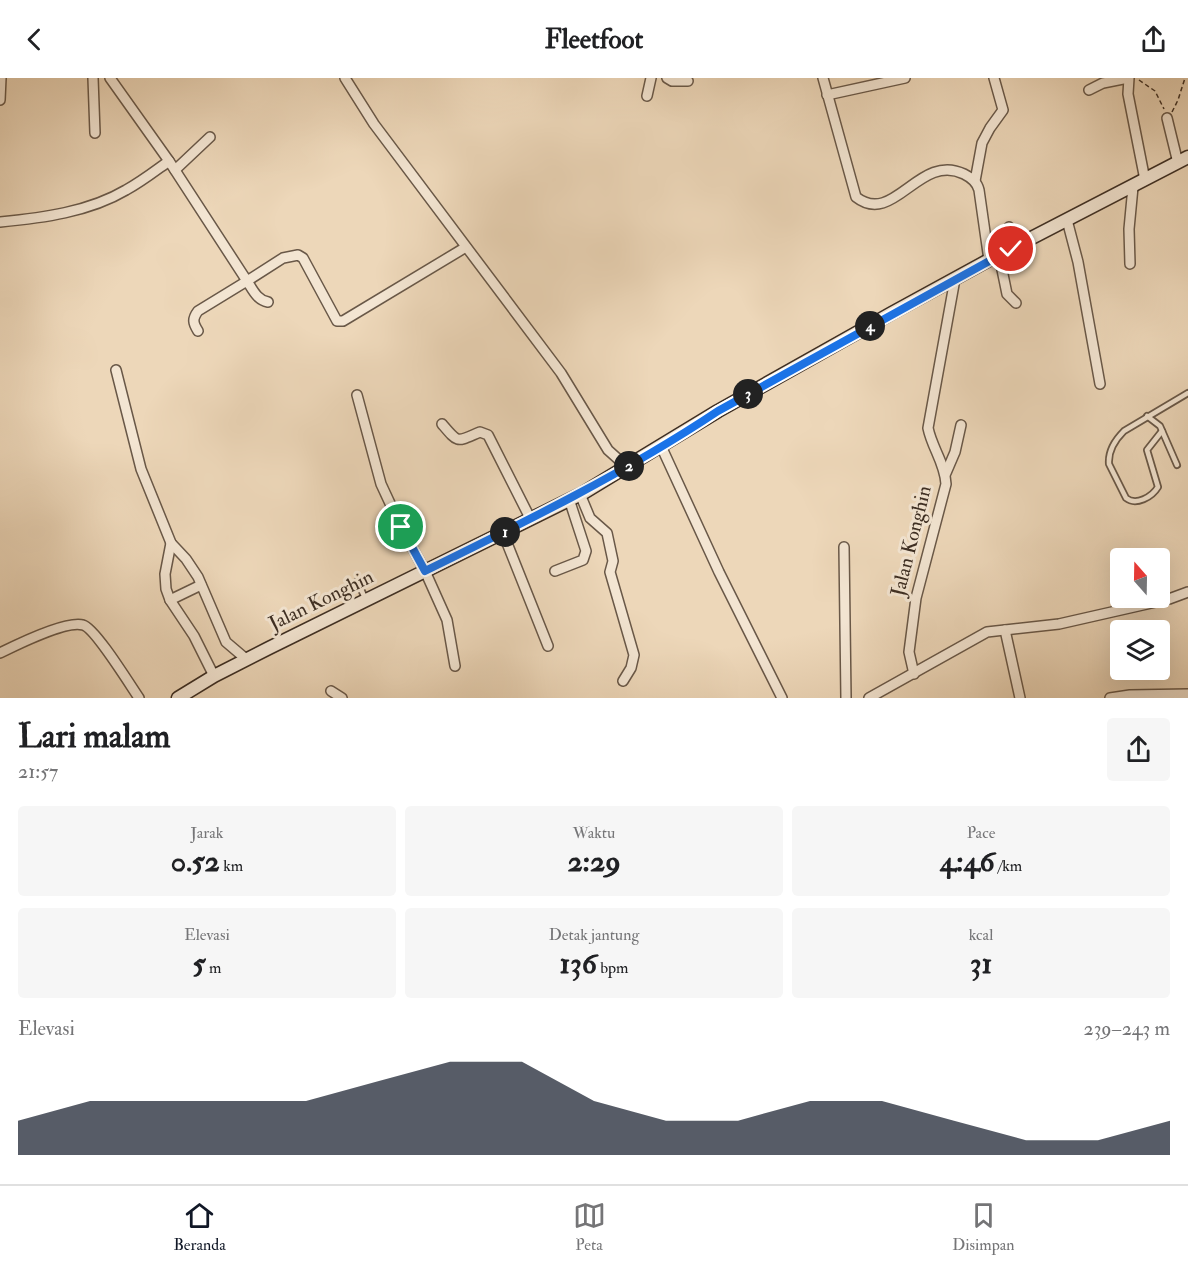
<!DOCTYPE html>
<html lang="id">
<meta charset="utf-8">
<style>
:root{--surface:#fff;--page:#f6f6f6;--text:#202124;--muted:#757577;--line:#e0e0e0;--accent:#111827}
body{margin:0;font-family:"IM FELL Double Pica",serif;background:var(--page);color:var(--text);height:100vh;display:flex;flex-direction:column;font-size:22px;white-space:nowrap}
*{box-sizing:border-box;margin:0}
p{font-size:20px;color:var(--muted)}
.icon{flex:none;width:33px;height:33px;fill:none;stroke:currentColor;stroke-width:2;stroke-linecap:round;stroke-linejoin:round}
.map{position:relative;height:620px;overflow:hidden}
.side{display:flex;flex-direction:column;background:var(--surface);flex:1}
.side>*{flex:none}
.needle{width:39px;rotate:340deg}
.fabs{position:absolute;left:1110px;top:470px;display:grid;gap:12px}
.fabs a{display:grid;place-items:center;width:60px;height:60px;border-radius:6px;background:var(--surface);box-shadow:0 6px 24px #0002;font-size:30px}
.pin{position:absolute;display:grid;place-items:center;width:51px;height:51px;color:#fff;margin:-26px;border:3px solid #fff;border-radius:50%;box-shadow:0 2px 6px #0007}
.km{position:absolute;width:30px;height:30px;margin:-15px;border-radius:50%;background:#222;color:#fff;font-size:16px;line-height:30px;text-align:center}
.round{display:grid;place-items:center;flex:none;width:63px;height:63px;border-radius:6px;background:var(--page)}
.overview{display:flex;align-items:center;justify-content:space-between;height:102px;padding:0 18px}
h1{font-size:33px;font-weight:800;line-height:45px}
.metrics{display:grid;grid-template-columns:repeat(3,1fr);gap:9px;height:102px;padding:6px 18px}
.metrics div{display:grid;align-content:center;border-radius:6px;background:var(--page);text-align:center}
.metrics b{font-size:30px;font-weight:800}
.metrics small{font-size:16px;font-weight:400}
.metrics p{font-size:16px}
.chart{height:168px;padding:12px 18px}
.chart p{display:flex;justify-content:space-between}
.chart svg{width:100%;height:108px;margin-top:6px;fill:var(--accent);opacity:.7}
header{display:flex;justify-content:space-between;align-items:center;height:78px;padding:0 18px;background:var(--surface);font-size:27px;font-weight:800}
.tab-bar{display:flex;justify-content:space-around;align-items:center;height:84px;border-top:2px solid var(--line);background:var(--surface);font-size:16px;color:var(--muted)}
.tab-bar a{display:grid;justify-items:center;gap:3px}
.tab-bar .selected{color:var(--accent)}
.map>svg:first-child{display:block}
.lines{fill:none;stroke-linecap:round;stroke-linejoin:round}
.lane-casing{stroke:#695848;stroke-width:8}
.street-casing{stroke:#695848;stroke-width:12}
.secondary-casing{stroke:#3d2e23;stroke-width:15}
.path{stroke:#3d2e23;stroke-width:1.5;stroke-dasharray:4.5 3;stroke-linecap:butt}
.lane{stroke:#f3e5d2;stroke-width:4.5}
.street{stroke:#f3e5d2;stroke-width:9}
.secondary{stroke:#f3e5d2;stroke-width:12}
.route-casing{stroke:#fff;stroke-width:12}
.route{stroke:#1a73e8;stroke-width:8}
.labels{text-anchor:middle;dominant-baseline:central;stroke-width:6;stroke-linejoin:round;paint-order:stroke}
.street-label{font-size:20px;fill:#3d2e23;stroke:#f3e5d2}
</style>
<header><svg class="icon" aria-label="back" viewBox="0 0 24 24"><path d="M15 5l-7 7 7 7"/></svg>Fleetfoot<svg class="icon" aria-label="share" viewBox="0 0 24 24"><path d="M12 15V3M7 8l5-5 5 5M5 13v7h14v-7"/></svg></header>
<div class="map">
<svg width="1188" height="620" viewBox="0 0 1188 620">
<rect width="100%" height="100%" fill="#edd7b9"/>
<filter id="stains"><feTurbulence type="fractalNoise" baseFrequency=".00333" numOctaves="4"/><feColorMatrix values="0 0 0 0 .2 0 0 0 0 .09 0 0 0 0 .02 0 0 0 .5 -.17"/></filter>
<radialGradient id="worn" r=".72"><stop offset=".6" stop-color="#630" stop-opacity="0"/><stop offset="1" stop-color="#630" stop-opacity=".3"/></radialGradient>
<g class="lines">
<g class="lane-casing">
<g id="lane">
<path d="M1147,338L1160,348L1177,387"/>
<path d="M1162,353L1147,372L1158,409C1152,419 1136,428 1126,420L1109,386C1108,373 1115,362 1124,353L1188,315"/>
<path d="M357,503L366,522"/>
</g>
</g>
<g class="street-casing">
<g id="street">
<path d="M93,0L95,55"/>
<path d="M110,0L169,83L247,203L283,180L298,177L303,180L337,243H343L466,169"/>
<path d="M345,0L374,46L561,295L608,372L627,389"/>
<path d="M667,0L672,3H688"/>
<path d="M823,0L856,119C894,149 919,74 964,96C972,100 977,104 979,112L989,182"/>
<path d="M1129,0L1128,16L1145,102"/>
<path d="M1089,12L1103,5L1128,0"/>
<path d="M827,17L905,0"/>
<path d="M647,18L651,0"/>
<path d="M0,22L1,0"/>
<path d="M1167,40L1178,85"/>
<path d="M175,92L210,59"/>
<path d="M975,103L982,65L990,50L1003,32L994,0"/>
<path d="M1067,142L1078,184L1100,306"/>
<path d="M0,144C42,140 89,134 126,112C141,104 155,93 169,83"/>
<path d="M1009,149L1011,171"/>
<path d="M999,177L1007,216L1016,225"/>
<path d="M1130,186L1129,151L1133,109"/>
<path d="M198,253C193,245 192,241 198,233L247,203C253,212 257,222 268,224"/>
<path d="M116,292L141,391L171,465L186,481L198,499L226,564L246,581"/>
<path d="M357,317L381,406L401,449L425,493L447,542L455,588"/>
<path d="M442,346C459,366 456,364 480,354L488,357L530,440"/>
<path d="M661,368L719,494L782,620"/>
<path d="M946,395L955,374L961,347"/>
<path d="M580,416L590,440L607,455L613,483L610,494L634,577L631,590L623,603"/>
<path d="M503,455L548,568"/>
<path d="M171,465L165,496L166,511L170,522L194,558L214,598"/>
<path d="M844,469L846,620"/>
<path d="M555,493L583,482L586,473L569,421"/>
<path d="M170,522L201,507"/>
<path d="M1005,552L1020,620"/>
<path d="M0,575C16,567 67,542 83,547C95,550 130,607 139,620"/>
<path d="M914,596L909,574L916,520L946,406C945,385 932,370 928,350L955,201"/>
<path d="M331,613L342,620"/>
<path d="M869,620L987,554L1059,546L1169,521L1188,514"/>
<path d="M1110,620L1130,617L1188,616"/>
</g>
</g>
<g class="secondary-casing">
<path id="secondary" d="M178,620L214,598L269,570L583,415L718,333L892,235L989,182L1188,79"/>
</g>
<g class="path">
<path d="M1139,2L1155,13L1164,31"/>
<path d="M1172,34L1178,22L1185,0"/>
</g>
<use href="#lane" class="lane"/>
<use href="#street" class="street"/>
<use href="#secondary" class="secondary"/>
</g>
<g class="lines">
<g class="route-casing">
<path id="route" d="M401,449L425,493C525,444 625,395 718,333L1011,171"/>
</g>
<use href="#route" class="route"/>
</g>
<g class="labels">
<g class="street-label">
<text transform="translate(911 463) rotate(-76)">Jalan Konghin</text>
<text transform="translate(321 522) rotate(-26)">Jalan Konghin</text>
</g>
</g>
<rect width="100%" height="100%" filter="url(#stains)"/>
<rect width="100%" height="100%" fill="url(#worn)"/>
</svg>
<div class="fabs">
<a><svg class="needle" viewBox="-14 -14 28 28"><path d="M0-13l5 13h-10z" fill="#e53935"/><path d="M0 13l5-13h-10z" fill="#757577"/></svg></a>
<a><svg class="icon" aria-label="layers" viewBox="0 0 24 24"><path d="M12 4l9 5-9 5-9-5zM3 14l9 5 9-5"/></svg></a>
</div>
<div class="pin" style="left:401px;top:449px;background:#1e9e55"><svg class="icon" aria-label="arrive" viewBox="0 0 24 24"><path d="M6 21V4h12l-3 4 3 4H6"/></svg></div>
<div class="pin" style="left:1011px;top:171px;background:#d93025"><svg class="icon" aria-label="check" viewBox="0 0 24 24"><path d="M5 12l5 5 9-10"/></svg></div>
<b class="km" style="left:505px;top:454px">1</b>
<b class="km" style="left:629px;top:388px">2</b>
<b class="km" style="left:748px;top:316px">3</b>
<b class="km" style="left:870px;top:248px">4</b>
</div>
<section class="side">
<div class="overview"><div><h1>Lari malam</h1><p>21:57</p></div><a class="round"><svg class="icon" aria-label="share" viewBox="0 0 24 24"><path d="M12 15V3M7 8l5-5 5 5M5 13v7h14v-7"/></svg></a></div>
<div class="metrics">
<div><p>Jarak</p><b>0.52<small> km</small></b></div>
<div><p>Waktu</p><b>2:29</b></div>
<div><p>Pace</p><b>4:46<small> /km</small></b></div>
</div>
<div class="metrics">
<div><p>Elevasi</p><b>5<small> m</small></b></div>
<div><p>Detak jantung</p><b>136<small> bpm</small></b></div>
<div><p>kcal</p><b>31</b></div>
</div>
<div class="chart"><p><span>Elevasi</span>239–243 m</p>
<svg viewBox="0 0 160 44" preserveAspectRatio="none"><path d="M0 44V30L10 22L20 22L30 22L40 22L50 14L60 6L70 6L80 22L90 30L100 30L110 22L120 22L130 30L140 38L150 38L160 30V44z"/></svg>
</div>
</section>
<nav class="tab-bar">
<a class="selected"><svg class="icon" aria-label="home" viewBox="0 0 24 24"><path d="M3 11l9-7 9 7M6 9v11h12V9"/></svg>Beranda</a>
<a><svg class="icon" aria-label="map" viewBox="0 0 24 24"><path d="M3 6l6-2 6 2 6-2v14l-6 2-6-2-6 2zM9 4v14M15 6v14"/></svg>Peta</a>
<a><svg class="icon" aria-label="saved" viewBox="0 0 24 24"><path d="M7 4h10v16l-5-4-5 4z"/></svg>Disimpan</a>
</nav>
